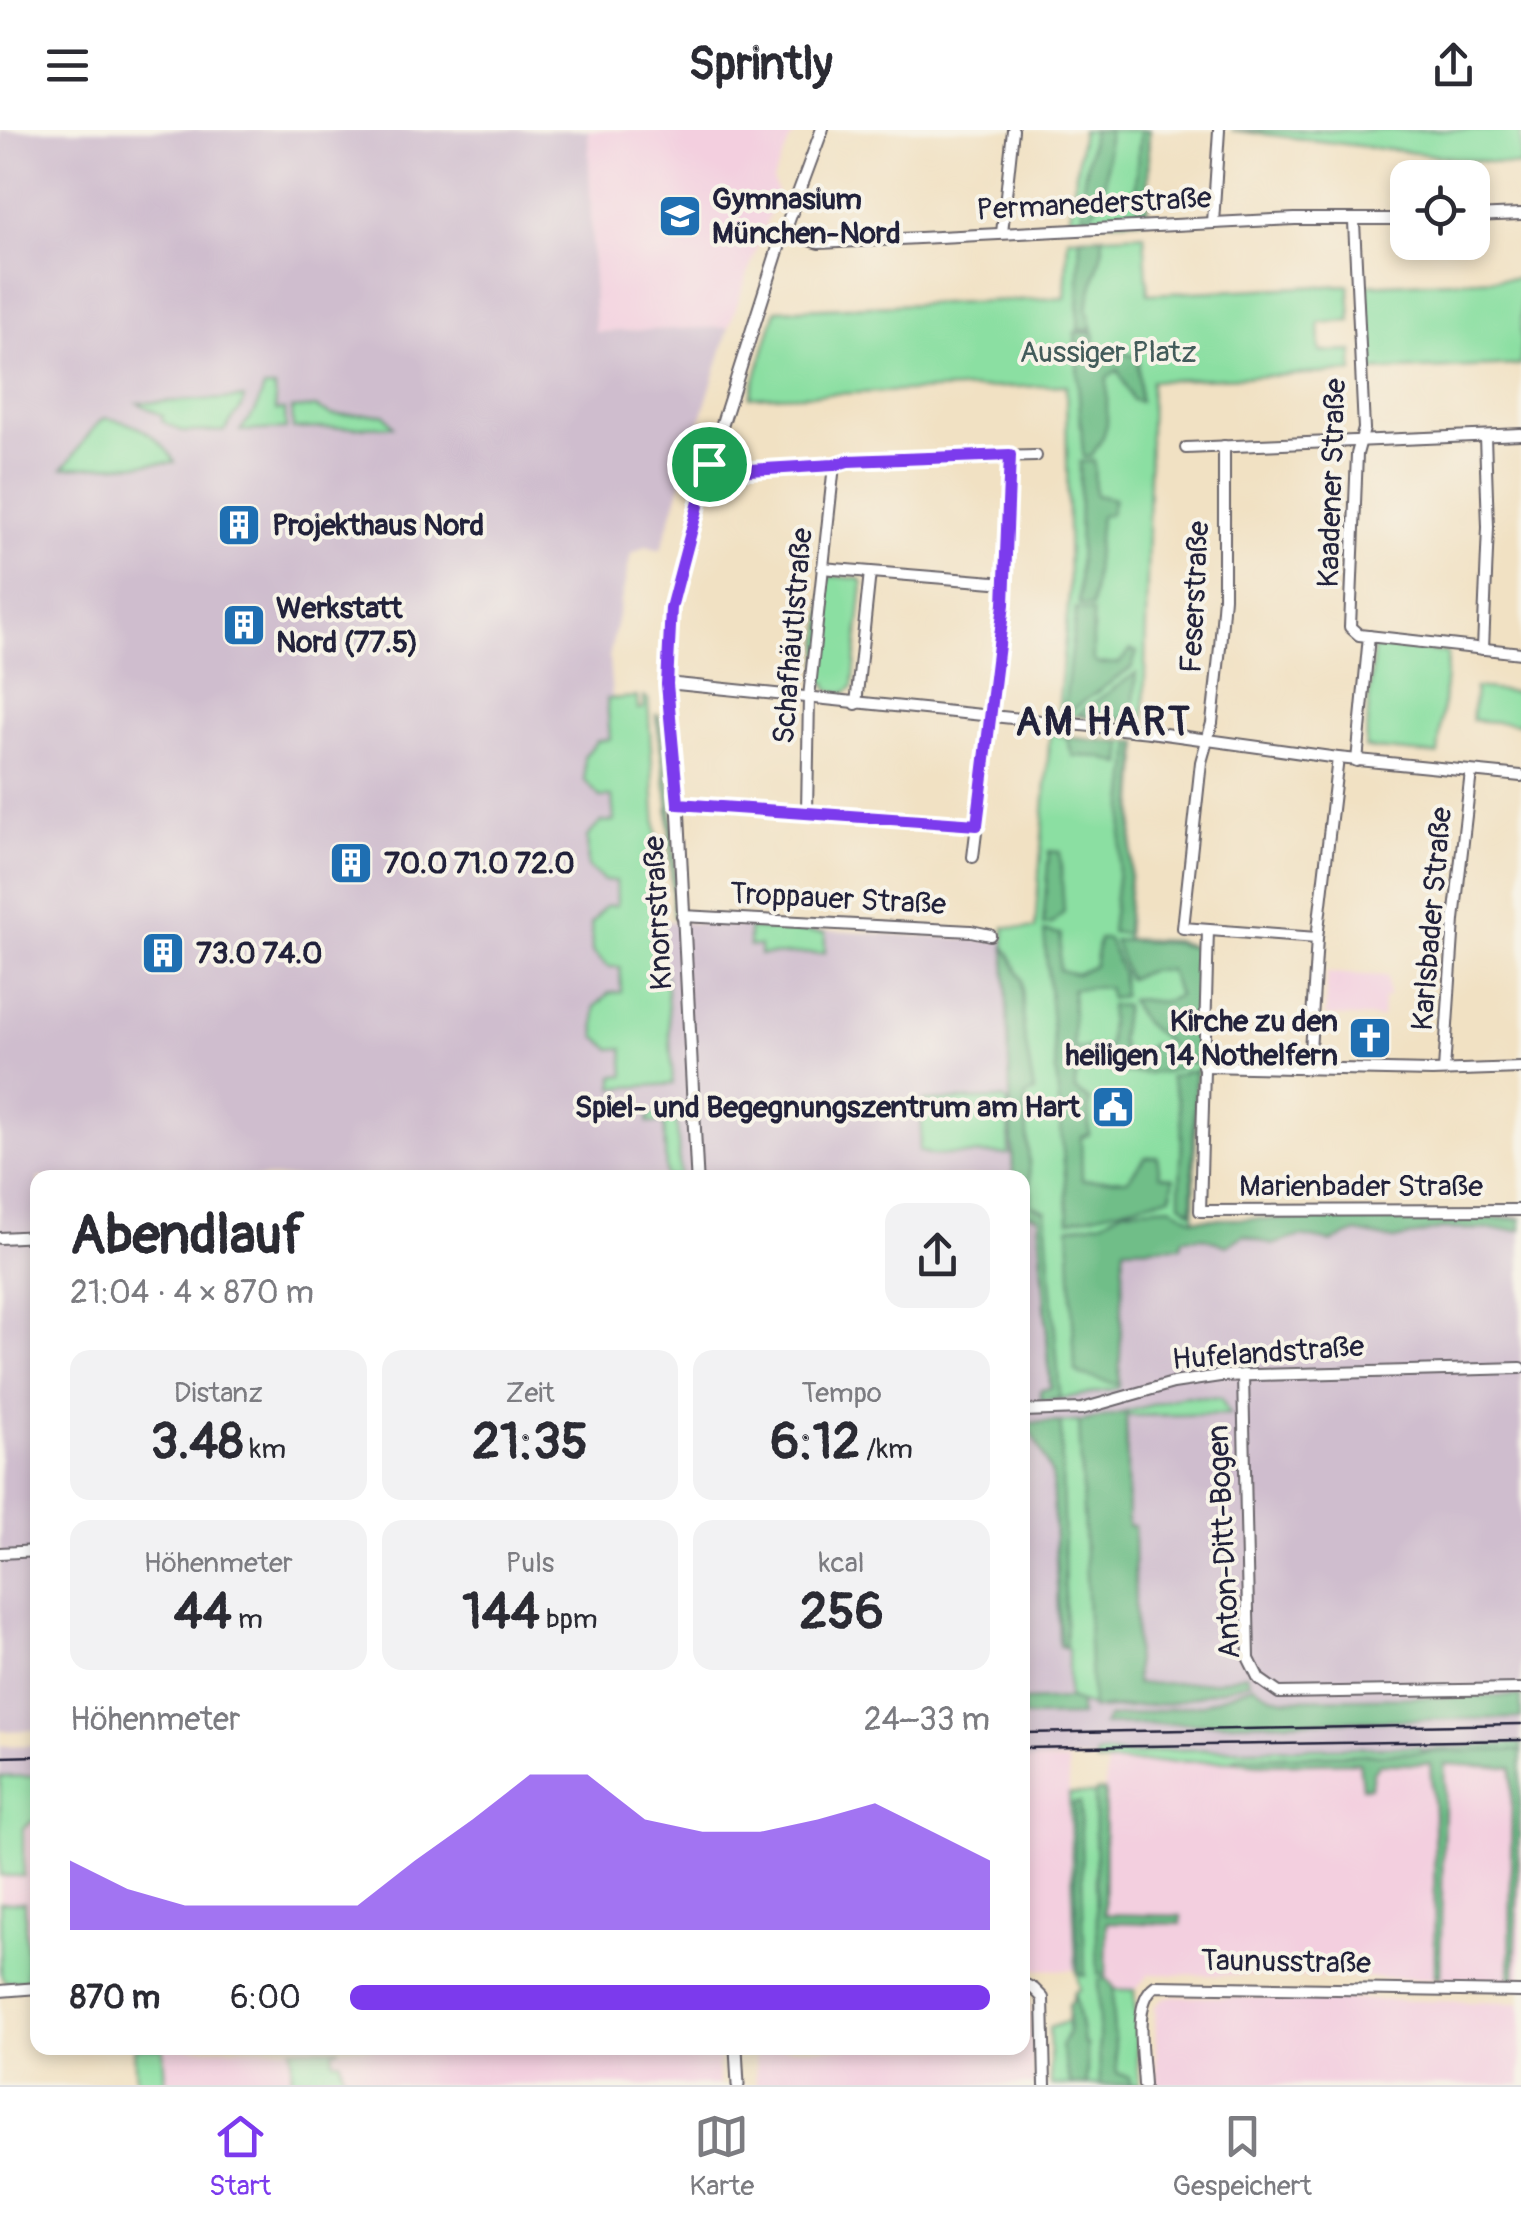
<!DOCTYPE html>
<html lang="de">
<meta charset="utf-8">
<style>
:root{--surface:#fff;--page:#f2f2f3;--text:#2b2b33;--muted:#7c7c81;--line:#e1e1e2;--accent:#7c3aed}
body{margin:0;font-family:Pangolin,sans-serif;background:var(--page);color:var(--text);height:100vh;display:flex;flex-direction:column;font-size:38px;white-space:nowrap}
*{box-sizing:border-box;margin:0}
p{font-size:32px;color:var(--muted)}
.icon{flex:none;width:55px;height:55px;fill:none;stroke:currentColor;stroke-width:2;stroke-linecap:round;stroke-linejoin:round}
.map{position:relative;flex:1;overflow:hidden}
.side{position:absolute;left:30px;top:1040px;width:1000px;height:885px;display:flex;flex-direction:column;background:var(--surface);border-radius:20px;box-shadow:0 5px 15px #0003}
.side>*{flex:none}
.tools{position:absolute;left:1390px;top:30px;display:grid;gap:20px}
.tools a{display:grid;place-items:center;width:100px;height:100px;border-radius:20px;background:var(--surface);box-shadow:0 5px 15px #0003;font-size:50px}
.pin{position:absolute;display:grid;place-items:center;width:85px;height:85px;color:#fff;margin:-42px;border:5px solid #fff;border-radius:50%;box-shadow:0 2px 10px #0007}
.round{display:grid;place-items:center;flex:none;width:105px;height:105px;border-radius:20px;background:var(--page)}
.head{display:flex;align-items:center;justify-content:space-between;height:170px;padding:0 40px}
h1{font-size:55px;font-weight:800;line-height:75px}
.figures{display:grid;grid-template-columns:repeat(3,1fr);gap:15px;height:170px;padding:10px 40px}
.figures div{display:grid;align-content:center;border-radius:20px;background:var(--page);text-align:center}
.figures b{font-size:50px;font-weight:800}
.figures small{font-size:28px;font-weight:400}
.figures p{font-size:28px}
.chart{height:280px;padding:20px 40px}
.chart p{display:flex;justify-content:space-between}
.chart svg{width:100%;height:180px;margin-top:10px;fill:var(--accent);opacity:.7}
ul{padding:0 40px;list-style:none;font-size:32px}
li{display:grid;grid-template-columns:160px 120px 1fr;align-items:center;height:75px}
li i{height:25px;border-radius:12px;background:var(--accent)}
header{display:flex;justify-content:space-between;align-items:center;height:130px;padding:0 40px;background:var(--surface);font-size:45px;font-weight:800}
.menu{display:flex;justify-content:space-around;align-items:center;height:140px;border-top:2px solid var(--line);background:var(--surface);font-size:28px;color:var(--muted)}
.menu a{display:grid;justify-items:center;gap:5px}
.menu .selected{color:var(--accent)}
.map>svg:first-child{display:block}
.built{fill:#f3cfdf}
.industrial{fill:#cfbdce}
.green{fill:#8bdfa2;stroke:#56806e;stroke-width:2.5}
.forest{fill:#70be88;stroke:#497062;stroke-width:2.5}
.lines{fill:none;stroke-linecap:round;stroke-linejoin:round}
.minor-casing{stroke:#6a656b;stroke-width:14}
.tertiary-casing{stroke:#6a656b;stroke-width:15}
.minor{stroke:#fff;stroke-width:10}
.tertiary{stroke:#fff;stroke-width:11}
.rail{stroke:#22223b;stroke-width:2.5}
.route-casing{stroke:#fff;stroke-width:20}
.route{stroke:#7c3aed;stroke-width:12}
.labels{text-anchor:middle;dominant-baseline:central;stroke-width:8;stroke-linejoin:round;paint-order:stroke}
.poi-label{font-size:30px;font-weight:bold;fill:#22223b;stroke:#f7f3e8;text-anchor:start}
.street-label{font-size:30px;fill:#22223b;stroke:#f7f3e8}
.park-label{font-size:30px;fill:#425b5a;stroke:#f7f3e8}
.district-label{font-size:40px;font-weight:bold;letter-spacing:2.5px;fill:#22223b;stroke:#f7f3e8}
</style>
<header><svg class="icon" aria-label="menu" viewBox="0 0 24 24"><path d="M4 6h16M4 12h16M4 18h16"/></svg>Sprintly<svg class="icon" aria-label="share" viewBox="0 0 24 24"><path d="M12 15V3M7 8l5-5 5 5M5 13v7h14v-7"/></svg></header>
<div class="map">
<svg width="1521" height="1955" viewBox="0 0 1521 1955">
<rect width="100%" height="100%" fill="#f7f3e8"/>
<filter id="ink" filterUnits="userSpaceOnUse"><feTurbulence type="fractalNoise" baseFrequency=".01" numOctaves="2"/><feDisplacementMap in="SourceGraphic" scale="20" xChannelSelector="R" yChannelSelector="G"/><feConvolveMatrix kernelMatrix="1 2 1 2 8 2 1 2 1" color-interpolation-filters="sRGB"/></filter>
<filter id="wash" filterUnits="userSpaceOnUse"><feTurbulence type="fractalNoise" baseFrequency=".0048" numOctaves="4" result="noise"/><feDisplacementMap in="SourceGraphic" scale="40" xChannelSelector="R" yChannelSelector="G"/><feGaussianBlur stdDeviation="2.25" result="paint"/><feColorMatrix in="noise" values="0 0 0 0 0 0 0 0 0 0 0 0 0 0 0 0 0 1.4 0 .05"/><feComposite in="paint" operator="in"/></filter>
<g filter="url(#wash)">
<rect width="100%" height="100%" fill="#f1e1c3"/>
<g class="built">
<path d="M588,0H800L790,10L773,50L777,62L729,197L595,202Z"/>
<path d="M1327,843L1387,846L1388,867L1383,868L1382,888L1325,886Z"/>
<path d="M1521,1619V1850L1150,1844L1133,1861L1105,1860L1104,1664L1107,1630Z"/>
<path d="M1022,1631L1068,1632L1076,1840L1023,1839Z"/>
<path d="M0,1674H37V1850L5,1852L1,1845Z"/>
<path d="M1023,1865L1030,1876L1034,1955H756L755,1918H1022Z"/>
<path d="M1176,1866L1521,1873V1955H1157L1155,1877L1163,1868Z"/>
<path d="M133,1918H718L719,1955H135Z"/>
</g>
<g class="industrial">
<path d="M0,0H588L595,202L729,197L661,420L646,416L631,424L609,528L630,789L1005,811L1013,1047L38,1048L37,1600L0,1601Z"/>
<path d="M1022,1082L1039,1086L1051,1270L1121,1095L1194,1088L1521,1085V1616L1023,1631Z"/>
<path d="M37,1615V1646L0,1647V1616Z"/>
</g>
<g class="green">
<path d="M1082,0H1149L1147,89L1069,93Z"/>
<path d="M1231,0H1521V36Z"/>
<path d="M1144,104L1148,164L1349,155L1351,191L1319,193L1320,222L1353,221V242L1151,251L1144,592L1058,584L1069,466L1066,255L750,267L776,180L1065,168L1068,108Z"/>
<path d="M1521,148V235L1370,241L1365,155Z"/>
<path d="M264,258H275L276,280H285L286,299L240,301L256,280Z"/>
<path d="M244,268L242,277L224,301L184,302L162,291L163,286L138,273Z"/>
<path d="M315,277L332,285L384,284L393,296L293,299L292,279Z"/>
<path d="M104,288C136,292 159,305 175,332L63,338C79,322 87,301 104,288Z"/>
<path d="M830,446L860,449L863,454L853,557L845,563L828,560L827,553L817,552L826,449Z"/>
<path d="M1374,514L1448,523L1438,625L1365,618Z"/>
<path d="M1475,558L1521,563V594L1472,590Z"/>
<path d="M637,567L638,579L644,578V567L648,569L663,811L652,812L654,846H666L673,954L614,958V946L625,945L623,918L611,919L596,906L595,877L609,863L621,862L620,837H608L592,822L591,794L605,776L617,775L616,751H604L588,737L587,707L601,692L614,691L612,667H600L585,651L584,627L597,611L610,609L607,569Z"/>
<path d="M656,585L659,586L671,665L677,786L673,787L668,670Z"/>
<path d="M1050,602L1075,610L1139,612L1126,809L1175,811L1199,818L1194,1088L1121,1095L1118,1258L1051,1271L1039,1085L1023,1081L1022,1048L1014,1047L1004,797L1035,799Z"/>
<path d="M749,798L825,803V823L760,825V816H749Z"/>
<path d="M1003,969L1008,972L1009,1024L932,1025L919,1021L924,971Z"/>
<path d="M657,981H676L680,1047H666L664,993H648V988Z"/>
<path d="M1184,1266L1221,1268L1229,1284L1126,1286V1282Z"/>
<path d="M1126,1288L1130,1578L1103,1580L1068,1569V1519L1059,1516L1054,1352L1048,1294Z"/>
<path d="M1521,1614V1620L1241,1627L1231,1631L1096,1633L1095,1625L1104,1623L1135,1625L1166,1620L1419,1617L1421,1620Z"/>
<path d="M37,1646V1688L23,1698L24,1746H0V1647Z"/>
<path d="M1069,1664H1104L1105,1859L1134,1860L1139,1955H1051L1049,1898L1069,1891L1074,1862L1080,1860L1076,1840Z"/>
<path d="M0,1772H25L27,1850L5,1852L1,1845Z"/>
<path d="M134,1918H163L165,1955H136Z"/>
<path d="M291,1918H340L333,1920V1930H340L345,1955H292Z"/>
</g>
<g class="forest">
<path d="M1093,0H1109C1104,28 1113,65 1088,86L1083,85V54Z"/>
<path d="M1140,0H1149L1147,89C1125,73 1141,24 1140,0Z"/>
<path d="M1102,106L1103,117L1087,178L1093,200H1078L1080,107Z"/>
<path d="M1075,202L1094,203L1095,215L1138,227L1140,272L1132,270L1118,240L1107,247V294L1103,307L1091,327H1083Z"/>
<path d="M1094,331L1095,365L1114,369L1110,384L1100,386L1092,477L1079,475L1080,332Z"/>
<path d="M1076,479L1093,482V530L1098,534L1119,533L1131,520L1137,522L1132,537L1072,580H1064Z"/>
<path d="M1136,543L1133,590L1078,585L1079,583Z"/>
<path d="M1066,607L1124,613L1122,634L1099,627L1073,626Z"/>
<path d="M1132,612H1138L1126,804L1111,802Z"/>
<path d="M1049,721L1060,722L1064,782L1052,794L1043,795Z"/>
<path d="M1044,801L1061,804L1059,840L1076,844L1094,836L1099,809H1108L1122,843L1123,866L1110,869L1107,857L1072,859L1074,919L1109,917L1110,876L1125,875L1120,910L1123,919L1119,927C1093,928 1074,930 1075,960L1089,970V1005L1081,1007L1082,1050L1128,1049L1145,1027L1157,1026L1160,1045L1174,1048L1171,1066L1069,1091Z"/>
<path d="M1114,810L1174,813L1198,819L1196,932L1185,933C1167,903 1144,904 1130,870C1147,867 1163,878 1178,865L1169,840L1148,841L1128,849Z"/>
<path d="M1005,818C1015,827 1014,839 1022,849L1024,903L1034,962L1026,966L1025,975L1032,1075L1046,1081L1060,1268L1041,1270L1040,1260L1051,1258L1039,1087L1023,1082L1022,1048L1013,1047Z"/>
<path d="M1153,914L1172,924L1180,937L1163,943H1112L1113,936L1130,931Z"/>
<path d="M1187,941H1195L1192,1081L1180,1072C1179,1024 1189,993 1170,947Z"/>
<path d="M1171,1076L1193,1089L1521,1088V1100L1442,1099L1395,1110L1357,1102L1331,1112L1301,1106L1272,1115L1244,1105L1227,1116L1202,1107L1183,1108L1181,1116L1124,1118L1119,1255L1081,1245L1075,1240L1069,1097L1103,1091L1124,1079Z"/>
<path d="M1126,1282L1128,1396H1134L1136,1554L1213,1552L1246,1544L1250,1552L1168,1574L1092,1579L1079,1292Z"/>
<path d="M1061,1292L1066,1517L1060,1515L1052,1345L1027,1293Z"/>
<path d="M1254,1555L1271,1566L1286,1569L1521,1566V1588L1103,1595L1108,1588L1203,1574Z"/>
<path d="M1068,1569L1080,1573V1586L1023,1587V1571Z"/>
<path d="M1521,1620L1515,1849H1510L1512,1638L1445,1634L1440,1847H1435L1434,1684L1430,1634H1379L1373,1642L1371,1657H1362L1359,1632L1257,1634L1231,1631L1241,1627Z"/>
<path d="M1097,1661H1105L1104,1784L1181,1786V1794L1107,1792L1106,1844H1098L1094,1664Z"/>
<path d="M1073,1673H1080L1085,1845L1079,1844Z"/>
<path d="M1098,1849H1107L1114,1857L1112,1877L1117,1943L1129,1947L1131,1955H1100Z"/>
<path d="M1074,1861L1084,1914H1087V1955H1071L1061,1917L1068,1902L1069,1874L1073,1871Z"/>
</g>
</g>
<g filter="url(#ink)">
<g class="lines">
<g class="minor-casing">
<g id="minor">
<path d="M1472,86L1521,84"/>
<path d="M1354,92L1364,299L1357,324L1350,497L1359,505L1521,523"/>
<path d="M1213,93L1219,0"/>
<path d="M784,103L819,113L1295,89H1408"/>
<path d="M1002,103L1013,0"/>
<path d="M1224,316V467L1220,517L1212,593L1201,632L1183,798L1317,808"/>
<path d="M1186,318L1521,304"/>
<path d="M709,334L732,341L834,335L848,331L1036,326"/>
<path d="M822,438L1006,453"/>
<path d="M1483,519L1488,397L1485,306"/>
<path d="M667,553L1150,602L1338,628L1521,646"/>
<path d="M856,574L870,442"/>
<path d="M1357,631L1369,506"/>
<path d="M678,674L977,695"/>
<path d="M807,682L809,567L834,335"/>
<path d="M973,727L1004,474L1010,325"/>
<path d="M682,786L971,801L990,805"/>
<path d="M1208,800L1200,1081L1521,1080"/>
<path d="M1203,936L1432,941L1521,938"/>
<path d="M1309,938L1317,808L1338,628"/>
<path d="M1444,940L1454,790L1471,642"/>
<path d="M0,1108L38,1106"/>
<path d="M1243,1245L1249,1529L1259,1549L1279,1563L1521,1559"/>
<path d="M1022,1281L1082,1279L1173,1253L1220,1246L1521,1238"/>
<path d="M0,1423L38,1421"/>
<path d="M1022,1853L1034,1859L1043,1868L1045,1955"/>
<path d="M0,1861L38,1858"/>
<path d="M1144,1955C1143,1928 1132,1872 1155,1856L1521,1862"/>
</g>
</g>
<g class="tertiary-casing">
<g id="tertiary">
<path d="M697,1048L678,674L667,553L671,478L714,320L779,116L822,0"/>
<path d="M736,1918L738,1955"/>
</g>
</g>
<use href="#minor" class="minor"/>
<use href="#tertiary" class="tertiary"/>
<g class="rail">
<path d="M1022,1603L1521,1594"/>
<path d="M1022,1618L1521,1610"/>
<path d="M0,1627L38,1626"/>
</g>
</g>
</g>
<g class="lines" filter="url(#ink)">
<g class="route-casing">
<path id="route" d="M1010,325L1004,474L977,695L678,674L667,554L671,478L709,334L732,341L834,335L848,331Z"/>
</g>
<use href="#route" class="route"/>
</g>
<defs>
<g id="school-square" transform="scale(2.25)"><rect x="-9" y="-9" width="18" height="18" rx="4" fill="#1f6fb2" stroke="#f7f3e8"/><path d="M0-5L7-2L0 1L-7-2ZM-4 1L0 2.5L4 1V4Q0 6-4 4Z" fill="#fff"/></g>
<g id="building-square" transform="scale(2.25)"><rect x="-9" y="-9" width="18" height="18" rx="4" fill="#1f6fb2" stroke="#f7f3e8"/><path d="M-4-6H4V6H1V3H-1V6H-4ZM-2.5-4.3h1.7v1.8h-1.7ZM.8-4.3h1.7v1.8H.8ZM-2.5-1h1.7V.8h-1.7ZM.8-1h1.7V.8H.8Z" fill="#fff"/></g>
<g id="church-square" transform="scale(2.25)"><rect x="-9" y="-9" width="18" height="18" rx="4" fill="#1f6fb2" stroke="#f7f3e8"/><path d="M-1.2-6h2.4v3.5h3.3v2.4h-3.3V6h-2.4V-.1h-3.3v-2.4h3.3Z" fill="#fff"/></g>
<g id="civic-square" transform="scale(2.25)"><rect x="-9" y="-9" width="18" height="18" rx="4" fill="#1f6fb2" stroke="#f7f3e8"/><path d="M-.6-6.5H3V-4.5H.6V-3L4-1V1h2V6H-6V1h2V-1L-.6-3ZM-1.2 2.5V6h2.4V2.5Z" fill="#fff"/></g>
</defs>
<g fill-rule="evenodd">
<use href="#school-square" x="680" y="86"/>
<use href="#building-square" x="239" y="395"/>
<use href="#building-square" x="244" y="495"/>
<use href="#building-square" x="351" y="733"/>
<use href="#building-square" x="163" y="823"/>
<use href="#church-square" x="1370" y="908"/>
<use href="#civic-square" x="1113" y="977"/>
</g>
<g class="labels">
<g class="poi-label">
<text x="712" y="69">Gymnasium<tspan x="712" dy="34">München-Nord</tspan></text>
<text x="272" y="395">Projekthaus Nord</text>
<text x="276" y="478">Werkstatt<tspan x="276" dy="34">Nord (77.5)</tspan></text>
<text x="384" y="733">70.0 71.0 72.0</text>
<text x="196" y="823">73.0 74.0</text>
<text x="1338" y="891" text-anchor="end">Kirche zu den<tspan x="1338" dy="34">heiligen 14 Nothelfern</tspan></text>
<text x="1080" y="977" text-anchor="end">Spiel- und Begegnungszentrum am Hart</text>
</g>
<g class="street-label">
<text transform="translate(1094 74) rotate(-3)">Permanederstraße</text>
<text transform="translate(1332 353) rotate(-88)">Kaadener Straße</text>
<text transform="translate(1195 467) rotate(-87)">Feserstraße</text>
<text transform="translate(793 506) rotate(-85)">Schafhäutlstraße</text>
<text transform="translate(838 769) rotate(3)">Troppauer Straße</text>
<text transform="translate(658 783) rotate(-93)">Knorrstraße</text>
<text transform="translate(1432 789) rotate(-85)">Karlsbader Straße</text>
<text x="1361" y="1056">Marienbader Straße</text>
<text transform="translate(1268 1223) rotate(-4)">Hufelandstraße</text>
<text transform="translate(1224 1412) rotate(-93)">Anton-Ditt-Bogen</text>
<text transform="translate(1286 1832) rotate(1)">Taunusstraße</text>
</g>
<g class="park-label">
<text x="1108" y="222">Aussiger Platz</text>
</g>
<g class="district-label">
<text x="1104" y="592">AM HART</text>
</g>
</g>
</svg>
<div class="tools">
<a><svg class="icon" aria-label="locate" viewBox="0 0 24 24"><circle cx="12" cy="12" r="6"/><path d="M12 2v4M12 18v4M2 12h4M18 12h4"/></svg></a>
</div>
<div class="pin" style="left:709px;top:334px;background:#1e9e55"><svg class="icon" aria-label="arrive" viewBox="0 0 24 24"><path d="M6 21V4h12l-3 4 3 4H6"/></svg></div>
<section class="side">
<div class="head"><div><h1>Abendlauf</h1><p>21:04 · 4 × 870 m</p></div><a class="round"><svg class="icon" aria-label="share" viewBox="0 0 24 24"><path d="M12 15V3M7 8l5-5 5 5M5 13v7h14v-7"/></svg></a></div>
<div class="figures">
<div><p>Distanz</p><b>3.48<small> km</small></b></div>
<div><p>Zeit</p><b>21:35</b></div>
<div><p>Tempo</p><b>6:12<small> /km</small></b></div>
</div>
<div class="figures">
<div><p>Höhenmeter</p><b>44<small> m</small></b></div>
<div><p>Puls</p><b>144<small> bpm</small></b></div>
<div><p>kcal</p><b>256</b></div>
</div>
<div class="chart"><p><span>Höhenmeter</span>24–33 m</p>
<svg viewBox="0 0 160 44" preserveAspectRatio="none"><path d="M0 44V27L10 34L20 38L30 38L40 38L50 38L60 27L70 17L80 6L90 6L100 17L110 20L120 20L130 17L140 13L150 20L160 27V44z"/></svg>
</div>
<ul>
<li><b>870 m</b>6:00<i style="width:100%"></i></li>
</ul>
</section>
</div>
<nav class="menu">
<a class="selected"><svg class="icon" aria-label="home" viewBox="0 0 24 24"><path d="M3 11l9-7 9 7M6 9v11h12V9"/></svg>Start</a>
<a><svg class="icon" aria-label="map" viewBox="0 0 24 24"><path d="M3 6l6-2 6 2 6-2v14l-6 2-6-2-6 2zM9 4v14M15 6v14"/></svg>Karte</a>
<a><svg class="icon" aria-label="saved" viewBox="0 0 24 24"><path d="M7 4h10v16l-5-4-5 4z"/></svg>Gespeichert</a>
</nav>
